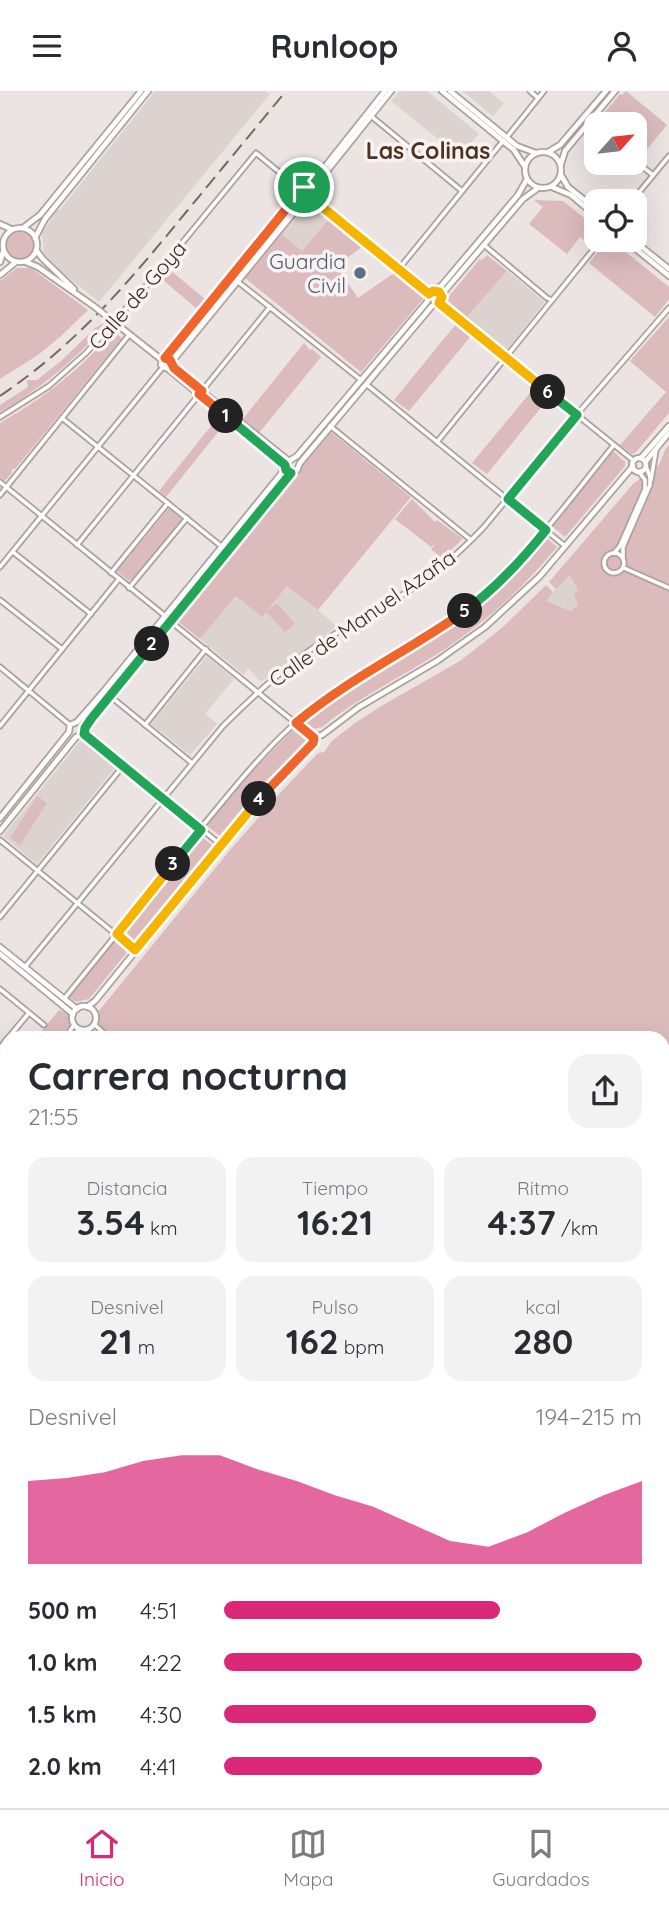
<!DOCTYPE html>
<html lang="es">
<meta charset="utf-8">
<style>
:root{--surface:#fff;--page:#f2f2f3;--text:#2b2b33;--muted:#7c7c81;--line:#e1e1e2;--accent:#db2777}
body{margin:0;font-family:Quicksand,sans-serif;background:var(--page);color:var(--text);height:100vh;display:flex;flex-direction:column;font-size:26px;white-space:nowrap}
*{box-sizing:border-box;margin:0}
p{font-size:23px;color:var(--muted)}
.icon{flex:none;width:38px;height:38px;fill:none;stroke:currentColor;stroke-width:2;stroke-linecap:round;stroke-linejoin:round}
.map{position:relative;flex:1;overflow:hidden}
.drawer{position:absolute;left:0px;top:940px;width:670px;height:779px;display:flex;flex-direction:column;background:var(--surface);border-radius:21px 21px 0 0;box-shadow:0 7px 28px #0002}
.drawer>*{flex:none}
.needle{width:46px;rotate:63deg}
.tools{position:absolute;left:584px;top:21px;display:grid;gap:14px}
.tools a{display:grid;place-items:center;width:63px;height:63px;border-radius:14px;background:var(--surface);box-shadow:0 7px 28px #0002;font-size:35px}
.pin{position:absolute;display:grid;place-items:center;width:60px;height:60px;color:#fff;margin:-30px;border:4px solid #fff;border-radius:50%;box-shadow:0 2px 7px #0007}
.km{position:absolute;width:35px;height:35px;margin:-18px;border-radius:50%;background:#222;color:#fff;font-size:19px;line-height:35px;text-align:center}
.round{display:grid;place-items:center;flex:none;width:74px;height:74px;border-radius:21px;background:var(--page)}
.headline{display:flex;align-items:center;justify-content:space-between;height:119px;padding:0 28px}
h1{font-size:38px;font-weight:700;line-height:52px}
.figures{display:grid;grid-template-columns:repeat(3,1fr);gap:10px;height:119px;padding:7px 28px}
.figures div{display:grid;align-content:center;border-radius:18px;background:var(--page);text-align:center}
.figures b{font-size:35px;font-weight:700}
.figures small{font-size:19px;font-weight:400}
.figures p{font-size:19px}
.chart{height:196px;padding:14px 28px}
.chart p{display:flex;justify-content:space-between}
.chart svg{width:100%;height:126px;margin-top:7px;fill:var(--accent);opacity:.7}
ul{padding:0 28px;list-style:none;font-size:23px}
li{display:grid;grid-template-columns:112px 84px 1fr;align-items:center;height:52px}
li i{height:18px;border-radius:9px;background:var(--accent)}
header{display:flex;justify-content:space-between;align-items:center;height:91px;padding:0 28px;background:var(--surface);font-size:32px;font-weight:700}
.tab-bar{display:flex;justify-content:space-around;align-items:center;height:98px;border-top:2px solid var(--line);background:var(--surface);font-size:19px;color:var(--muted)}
.tab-bar a{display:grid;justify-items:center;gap:4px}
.tab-bar .current{color:var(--accent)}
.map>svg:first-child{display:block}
.built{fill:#dcd3d0}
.green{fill:#dcbbbd}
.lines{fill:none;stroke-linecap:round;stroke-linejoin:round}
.minor-casing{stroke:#ada29d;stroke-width:7}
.tertiary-casing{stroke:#ada29d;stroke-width:8}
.secondary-casing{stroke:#ae9f98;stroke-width:8}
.minor{stroke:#fff;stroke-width:3.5}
.tertiary{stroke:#fff;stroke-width:4.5}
.secondary{stroke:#fff;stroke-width:4.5}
.rail{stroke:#78685d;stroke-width:2;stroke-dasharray:14 7;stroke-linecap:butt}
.tertiary-bridge-casing{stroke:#ada29d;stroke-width:8;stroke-linecap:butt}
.tertiary-bridge{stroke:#fff;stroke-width:4.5}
.split-1-casing{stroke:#fff;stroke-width:14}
.split-2-casing{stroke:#fff;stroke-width:14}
.split-3-casing{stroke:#fff;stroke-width:14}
.split-4-casing{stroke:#fff;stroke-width:14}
.split-5-casing{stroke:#fff;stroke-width:14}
.split-6-casing{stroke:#fff;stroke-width:14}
.split-7-casing{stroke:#fff;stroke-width:14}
.split-1{stroke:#f0652b;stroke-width:9}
.split-2{stroke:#22a559;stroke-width:9}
.split-3{stroke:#22a559;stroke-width:9}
.split-4{stroke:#f5b400;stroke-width:9}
.split-5{stroke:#f0652b;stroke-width:9}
.split-6{stroke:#22a559;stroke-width:9}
.split-7{stroke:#f5b400;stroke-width:9}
.service-dot{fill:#5c6f8a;stroke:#f8f3f2;stroke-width:2.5}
.labels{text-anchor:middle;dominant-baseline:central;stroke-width:7;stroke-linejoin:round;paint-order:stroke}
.service-label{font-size:21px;fill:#4e5e75;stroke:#f8f3f2;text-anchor:end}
.street-label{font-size:21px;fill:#3c2d22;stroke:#f8f3f2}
.neighbourhood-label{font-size:23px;font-weight:bold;fill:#4e341f;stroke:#f8f3f2}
</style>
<header><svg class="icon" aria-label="menu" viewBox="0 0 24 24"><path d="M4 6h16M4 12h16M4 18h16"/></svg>Runloop<svg class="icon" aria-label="person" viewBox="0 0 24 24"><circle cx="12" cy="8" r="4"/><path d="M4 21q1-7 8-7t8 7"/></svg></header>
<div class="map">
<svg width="669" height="1717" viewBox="0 0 669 1717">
<rect width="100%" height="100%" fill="#ece4e2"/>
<g class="built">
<path d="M155,0H265L270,3L99,211L57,177L44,162L42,142L58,118L60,119Z"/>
<path d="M400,0H427L479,43L459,65L391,10Z"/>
<path d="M462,0H489L504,12L493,25Z"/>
<path d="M308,112L328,129L302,160L282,143Z"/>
<path d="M507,180L545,211L505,261L465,228Z"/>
<path d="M570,483L578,499V513L571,520L545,510Z"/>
<path d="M288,494L337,535L261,591L248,577L244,584L200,548L236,505L262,525Z"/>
<path d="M207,565L234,588L205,623L217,633L190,664L151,633Z"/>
<path d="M81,649L115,677L37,773L3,745Z"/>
</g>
<g class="green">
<path d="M626,0L667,34L639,68L635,64V33L596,32L620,3L622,4Z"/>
<path d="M534,109L563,110L597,137V145L590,154L580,146L567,163L529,133L543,116Z"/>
<path d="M328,129L362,156L336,175L358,207L394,182L424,207L361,281L245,187L282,143L302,160Z"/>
<circle cx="20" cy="155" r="14"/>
<path d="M607,149H611L669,196V208L655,226L589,172Z"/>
<path d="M487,164L507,180L465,228L444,211L480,168L482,169Z"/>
<path d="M17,177H31L88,219L61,245L38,264L0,288V190Z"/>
<path d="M170,179L205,208L197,218L162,188Z"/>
<path d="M669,226V322L636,361L632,363L620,354L666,301L630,270Z"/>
<path d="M104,232L105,235C74,270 40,298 0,321V314L28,296L27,290L28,289H37L61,270L95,237Z"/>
<path d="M456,233L471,245L409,320L394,309Z"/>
<path d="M114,240L122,247L15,378L14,377L11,380L12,381L5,390L0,386V332C48,304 76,282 114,240Z"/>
<path d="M304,252L310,259L312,258L321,266L259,342L242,329Z"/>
<path d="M534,297L548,308L487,383L472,372Z"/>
<path d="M219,325L226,331L166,406L159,400Z"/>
<path d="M331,341L411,406L318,519L287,495L267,520L277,512L295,533L285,541L266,521L262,526L236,505L200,548L176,529L233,459L235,461L238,457L236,455L293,386L299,382L302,375Z"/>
<path d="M669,354V1717H0V1196L7,1191V1712H663V947H111L99,936L98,921L230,759L281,701L318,662L324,661L332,650L355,632L383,614L460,570L503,536L546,494L553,501L546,510L571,520L578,513L574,503L578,499L570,484L556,498L549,491L633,393L659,374L665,359Z"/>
<path d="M613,360L625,371V375L565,446L552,435Z"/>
<path d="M412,408L435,431L437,429L463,448L442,467L431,458L436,452L431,456L395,428Z"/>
<path d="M169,417L182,428L132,489L131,488L129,490L117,480Z"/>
<path d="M544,445L557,456C525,495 487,530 445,558C404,585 360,605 322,636L313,638L303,630L358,588L422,552L458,528L506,486Z"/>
<path d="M295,637L306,645L305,651L261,695L220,745L206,734L250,682Z"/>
<path d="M37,705L47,712L20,754L10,747Z"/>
<path d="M201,745L213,755L135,851H132L120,841L125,835L127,836Z"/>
<path d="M117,847L128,856V860L89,908C79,910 77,913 69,906Z"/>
<path d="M59,919L69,923L70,934L59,947H36Z"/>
</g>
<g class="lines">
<g class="minor-casing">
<g id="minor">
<path d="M530,0L538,7"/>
<path d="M371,25L462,100"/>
<path d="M589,31L597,38"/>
<path d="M507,46L544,0"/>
<path d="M635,70L653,84"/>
<path d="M311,107L429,203"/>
<path d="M632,110L669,65"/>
<path d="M484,154L547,207L552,209"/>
<path d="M398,179L503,50"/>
<path d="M237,190L361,289"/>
<path d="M439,212L634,370"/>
<path d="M366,293L565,455"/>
<path d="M0,326L49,295L86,262L155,185L256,62L301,99"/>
<path d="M62,327L221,455"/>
<path d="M330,335L471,449"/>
<path d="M437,351L601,149"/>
<path d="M651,389L656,359"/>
<path d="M0,391L164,524"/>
<path d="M0,404L129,244"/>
<path d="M77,454L270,216"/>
<path d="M13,461L91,523"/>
<circle cx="614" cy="472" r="10"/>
<path d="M614,462L620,455L645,398V389L639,381"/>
<path d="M623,466V456L650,394V386L646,375"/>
<path d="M0,476L163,276"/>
<path d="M624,477L669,497"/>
<path d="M111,482L168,412"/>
<path d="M129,497L187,427"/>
<path d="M0,509L62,558"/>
<path d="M170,530L314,647"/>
<path d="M0,576L70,634"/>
<path d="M110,605L192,672"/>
<path d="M145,634L206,558"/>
<path d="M0,635L119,488"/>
<path d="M84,643L221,754"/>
<path d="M200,738C229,703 258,666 292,635C306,622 323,610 339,599C382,569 432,547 473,513C528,467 569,409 614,354"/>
<path d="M0,749L135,859"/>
<path d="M0,826L123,675"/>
<path d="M25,876L223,635C253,605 285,575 322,551C350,533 381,517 410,499C437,482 462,459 484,436L573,328L669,217"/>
<path d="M0,898L44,934"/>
<path d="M64,908L201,739"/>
<path d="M94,933L109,947"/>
<path d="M8,947L29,922"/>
<path d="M65,947L74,934"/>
<path d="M71,947L79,938"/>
<path d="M0,957L7,948"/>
<path d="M0,971L7,976"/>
<path d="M0,1002L7,1008"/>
<path d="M0,1027L7,1018"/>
<path d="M0,1034L7,1026"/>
<path d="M0,1103L7,1108"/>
<path d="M0,1114L5,1107"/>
<path d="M0,1179L3,1181L7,1179"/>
</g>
</g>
<g class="tertiary-casing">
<g id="tertiary">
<path d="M548,61L560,54L606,0"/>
<path d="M561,73L565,60L615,0"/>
<path d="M0,133L11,138"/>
<circle cx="20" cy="154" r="17"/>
<path d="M23,137L40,124L141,0"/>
<path d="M35,147L45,128L148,0"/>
<path d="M36,159L43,168L74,198"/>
<path d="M0,171L3,161"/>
<path d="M26,171L38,176L95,216"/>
<path d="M0,184L16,171"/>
<path d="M110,228L162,269"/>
<path d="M162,269L161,274L163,276L167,277L175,267L301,113L311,107L315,95L391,0"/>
<path d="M162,269L167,265L300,104L301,99L312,92L385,0"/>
<path d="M171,273L198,297L289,370"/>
<path d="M168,278L285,374"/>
<path d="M641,367L669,335"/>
<circle cx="639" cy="374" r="7"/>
<path d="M646,370L669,342"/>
<path d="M0,727L69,641L70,634L77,631L104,600L281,383L286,372L297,365L427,211L430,202L442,194L518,104L527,88"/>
<path d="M0,740L76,646L84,643L85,637L91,628L286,388L297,379L300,372L432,215L440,211L443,202L523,108L538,97"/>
<path d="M0,856L77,918"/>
<path d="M0,863L73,923"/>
<circle cx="84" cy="927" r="12"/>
<path d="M87,916L95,910L256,712L309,656L315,645L322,644L359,616L437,570L485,536L540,485L633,375"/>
</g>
</g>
<g class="secondary-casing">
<g id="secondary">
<path d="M442,0L514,59L525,76"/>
<path d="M450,0L517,55L536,62"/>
<circle cx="543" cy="79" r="18"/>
<path d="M561,84L568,96L597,119"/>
<path d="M552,96L571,104L597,126"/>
<path d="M625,149L669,185"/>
<path d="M633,149L669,178"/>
</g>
</g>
<use href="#minor" class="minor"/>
<use href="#tertiary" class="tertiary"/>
<use href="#secondary" class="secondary"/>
<path class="rail" d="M0,305C78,252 128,192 187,120C220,80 253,40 286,0"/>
<g class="tertiary-bridge-casing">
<path id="tertiary-bridge" d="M95,216L110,228"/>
</g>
<use href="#tertiary-bridge" class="tertiary-bridge"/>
</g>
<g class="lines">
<g class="split-1-casing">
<path id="split-1" d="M226,325L199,303L202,300L174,277L170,269L165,267L304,96"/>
</g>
<g class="split-2-casing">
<path id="split-2" d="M152,553L291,382L286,379L285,374L226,325"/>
</g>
<g class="split-3-casing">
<path id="split-3" d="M152,553L91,628L85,637L84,643L201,739L173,773"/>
</g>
<g class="split-4-casing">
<path id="split-4" d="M173,773L117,843L135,859L259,708"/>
</g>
<g class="split-5-casing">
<path id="split-5" d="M259,708L313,652L314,647L296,632C348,588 410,559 465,520"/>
</g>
<g class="split-6-casing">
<path id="split-6" d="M465,520C496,497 522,469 546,439L508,408L577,324L548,301"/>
</g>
<g class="split-7-casing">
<path id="split-7" d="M304,96L311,99L312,102L311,107L315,110L429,203L433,200L439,201L442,206L439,212L548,301"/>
</g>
<use href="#split-1" class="split-1"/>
<use href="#split-2" class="split-2"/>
<use href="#split-3" class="split-3"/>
<use href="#split-4" class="split-4"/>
<use href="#split-5" class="split-5"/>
<use href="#split-6" class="split-6"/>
<use href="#split-7" class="split-7"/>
</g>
<circle class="service-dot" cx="360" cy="182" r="7"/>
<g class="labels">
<g class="service-label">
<text x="346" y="170">Guardia<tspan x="346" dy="24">Civil</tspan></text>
</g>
<g class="street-label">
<text transform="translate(137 204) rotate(-49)">Calle de Goya</text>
<text transform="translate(362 527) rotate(-35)">Calle de Manuel Azaña</text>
</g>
<g class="neighbourhood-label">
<text x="428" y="59">Las Colinas</text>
</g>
</g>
</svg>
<div class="tools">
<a><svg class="needle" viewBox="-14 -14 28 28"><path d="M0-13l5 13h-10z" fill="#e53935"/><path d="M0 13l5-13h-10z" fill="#7c7c81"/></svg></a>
<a><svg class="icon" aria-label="locate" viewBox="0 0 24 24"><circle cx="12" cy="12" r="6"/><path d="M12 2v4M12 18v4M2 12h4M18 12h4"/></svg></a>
</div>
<div class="pin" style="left:304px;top:96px;background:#1e9e55"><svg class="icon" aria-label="arrive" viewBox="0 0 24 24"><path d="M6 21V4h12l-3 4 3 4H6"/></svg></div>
<b class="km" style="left:226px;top:325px">1</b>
<b class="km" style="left:152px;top:553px">2</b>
<b class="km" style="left:173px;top:773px">3</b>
<b class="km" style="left:259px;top:708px">4</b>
<b class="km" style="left:465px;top:520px">5</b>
<b class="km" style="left:548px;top:301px">6</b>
<section class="drawer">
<div class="headline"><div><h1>Carrera nocturna</h1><p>21:55</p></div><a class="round"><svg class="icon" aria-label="share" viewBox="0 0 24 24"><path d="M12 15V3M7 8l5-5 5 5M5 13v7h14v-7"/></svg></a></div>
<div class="figures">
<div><p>Distancia</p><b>3.54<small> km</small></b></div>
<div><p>Tiempo</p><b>16:21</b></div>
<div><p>Ritmo</p><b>4:37<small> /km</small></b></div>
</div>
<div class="figures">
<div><p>Desnivel</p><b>21<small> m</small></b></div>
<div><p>Pulso</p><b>162<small> bpm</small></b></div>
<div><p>kcal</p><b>280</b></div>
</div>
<div class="chart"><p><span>Desnivel</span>194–215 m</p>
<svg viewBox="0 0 160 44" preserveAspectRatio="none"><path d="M0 44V15L10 14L20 12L30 8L40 6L50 6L60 11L70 15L80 20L90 24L100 30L110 36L120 38L130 33L140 26L150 20L160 15V44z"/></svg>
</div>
<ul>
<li><b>500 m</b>4:51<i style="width:66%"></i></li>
<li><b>1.0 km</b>4:22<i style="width:100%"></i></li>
<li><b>1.5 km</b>4:30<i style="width:89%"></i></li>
<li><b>2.0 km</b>4:41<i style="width:76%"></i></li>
</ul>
</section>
</div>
<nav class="tab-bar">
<a class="current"><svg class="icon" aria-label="home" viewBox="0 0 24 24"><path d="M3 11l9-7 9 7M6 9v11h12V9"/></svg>Inicio</a>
<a><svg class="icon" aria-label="map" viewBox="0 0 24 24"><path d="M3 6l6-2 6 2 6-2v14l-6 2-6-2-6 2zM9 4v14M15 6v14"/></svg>Mapa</a>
<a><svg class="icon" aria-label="saved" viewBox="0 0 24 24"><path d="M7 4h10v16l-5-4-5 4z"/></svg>Guardados</a>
</nav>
